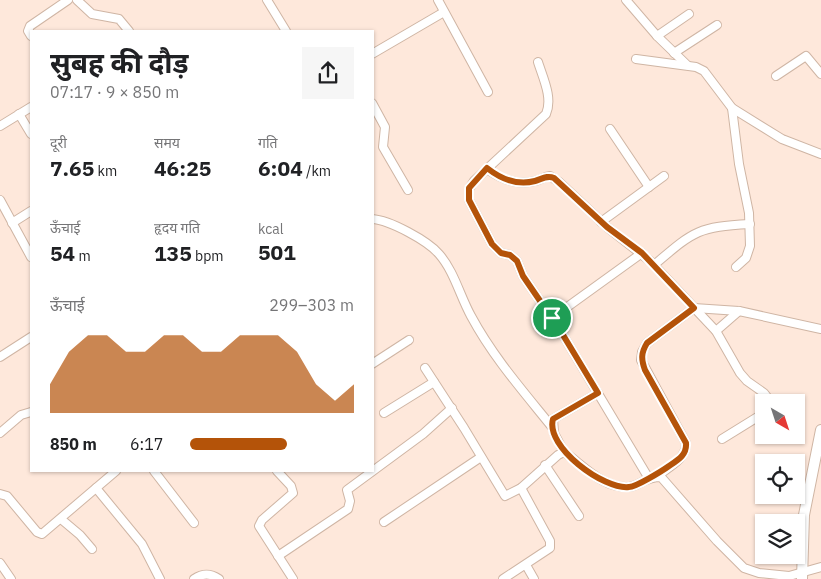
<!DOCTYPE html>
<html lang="hi">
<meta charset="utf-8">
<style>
:root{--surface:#fff;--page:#f6f6f6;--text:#202124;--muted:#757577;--accent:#b45309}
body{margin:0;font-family:"IBM Plex Sans","Noto Sans Devanagari",sans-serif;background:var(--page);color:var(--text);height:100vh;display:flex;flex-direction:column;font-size:19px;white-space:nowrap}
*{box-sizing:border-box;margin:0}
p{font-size:16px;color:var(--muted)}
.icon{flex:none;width:28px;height:28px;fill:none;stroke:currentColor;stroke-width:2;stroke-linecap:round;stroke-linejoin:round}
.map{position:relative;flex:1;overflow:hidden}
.side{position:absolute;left:30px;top:30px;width:344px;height:442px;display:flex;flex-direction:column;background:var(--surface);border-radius:0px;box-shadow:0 1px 4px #0004}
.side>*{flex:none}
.needle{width:32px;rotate:141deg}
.buttons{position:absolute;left:755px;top:394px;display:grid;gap:10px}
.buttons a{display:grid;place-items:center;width:50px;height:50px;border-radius:0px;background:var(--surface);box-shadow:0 1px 4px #0004;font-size:25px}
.pin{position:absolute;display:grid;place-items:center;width:42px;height:42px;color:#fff;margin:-21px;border:2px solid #fff;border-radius:50%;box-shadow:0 1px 5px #0007}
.round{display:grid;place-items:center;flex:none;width:52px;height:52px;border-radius:0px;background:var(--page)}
.summary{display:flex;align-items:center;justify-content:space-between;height:85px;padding:0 20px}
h1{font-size:28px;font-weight:700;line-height:38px}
.figures{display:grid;grid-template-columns:repeat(3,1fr);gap:8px;height:85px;padding:5px 20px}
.figures div{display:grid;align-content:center}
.figures b{font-size:21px;font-weight:700}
.figures small{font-size:14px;font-weight:400}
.figures p{font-size:14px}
.chart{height:140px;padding:10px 20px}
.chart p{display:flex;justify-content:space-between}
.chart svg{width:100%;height:90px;margin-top:5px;fill:var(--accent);opacity:.7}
ul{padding:0 20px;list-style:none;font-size:16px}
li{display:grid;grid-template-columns:80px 60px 1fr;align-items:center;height:38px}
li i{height:12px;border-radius:6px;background:var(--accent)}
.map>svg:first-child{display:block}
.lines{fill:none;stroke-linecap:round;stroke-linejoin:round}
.minor-casing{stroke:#cfb5a4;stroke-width:10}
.tertiary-casing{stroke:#cfb5a4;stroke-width:12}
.minor{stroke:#fff;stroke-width:8}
.tertiary{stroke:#fff;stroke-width:10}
.route-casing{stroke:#fff;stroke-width:10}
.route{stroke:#b45309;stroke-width:6}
</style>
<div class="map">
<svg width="821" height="579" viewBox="0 0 821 579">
<rect width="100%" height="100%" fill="#fee8db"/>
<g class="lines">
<g class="minor-casing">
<g id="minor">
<path d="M77,0L92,14L119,19L129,31"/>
<path d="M267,0L286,31"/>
<path d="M438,0L488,92"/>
<path d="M626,0L657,36L687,65"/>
<path d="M31,36L28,31L30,26L68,0"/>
<path d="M657,36L689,14"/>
<path d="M674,53L717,25"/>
<path d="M372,54L444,12"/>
<path d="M636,59L696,67L704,71L732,108L782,139L821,154"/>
<path d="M538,62C543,78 553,98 546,114L474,181L469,189V200L492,244L501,253L510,255L517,261L523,276L560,330L648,477"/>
<path d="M776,76L806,56L821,74"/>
<path d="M372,103L385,127L383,147L408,190"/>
<path d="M732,108L739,164L749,213L750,246L746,258L736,267"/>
<path d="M19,114L31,134"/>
<path d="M0,126L31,107"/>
<path d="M610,129L649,187"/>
<path d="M487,169C501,179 517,186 535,181C540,180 544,177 550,176L559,182L607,227L650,261L716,331L740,373L747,381L764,393L771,402"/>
<path d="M0,200L31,257"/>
<path d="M372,219C390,220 428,241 439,254C454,271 460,296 471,316C493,357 523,391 552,427"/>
<path d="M601,222L664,176"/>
<path d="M12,223L31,211"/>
<path d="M654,265C694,231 697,227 750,224"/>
<path d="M552,318L642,253"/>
<path d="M716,331L739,311"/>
<path d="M0,357L31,337"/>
<path d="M372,364L409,340"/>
<path d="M425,368L464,428L505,496L521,488L558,455L564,452C583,465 603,489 629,487C640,486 644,477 661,477L717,541L744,568L759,573L789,576L821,567"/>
<path d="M384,413L434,382"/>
<path d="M0,433L21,415L31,412"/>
<path d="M722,439L764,413"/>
<path d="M564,452L554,433L553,419L598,393"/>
<path d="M545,465L579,516"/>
<path d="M154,471L194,523"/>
<path d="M277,471L291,486L293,493L262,520L259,526L293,579"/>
<path d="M656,477C667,468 687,459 686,443L641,360L642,352L647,343L694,308L739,311L821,329"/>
<path d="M96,488L142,544L160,579"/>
<path d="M0,494L7,496L37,532L42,534L116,471"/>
<path d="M61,519L80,535L92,549"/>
<path d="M384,522L481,457"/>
<path d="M278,556L348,509L350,501L347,490L423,434L452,408"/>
<path d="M0,563L11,579"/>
<path d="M526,565L534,579"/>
<path d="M194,579C203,573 210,573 219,579"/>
<path d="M503,579L550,548V541L521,488"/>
</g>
</g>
<g class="tertiary-casing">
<path id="tertiary" d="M802,579L804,515L821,430"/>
</g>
<use href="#minor" class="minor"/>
<use href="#tertiary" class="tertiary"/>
</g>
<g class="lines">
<g class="route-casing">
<path id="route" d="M487,168C501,179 517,186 535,181C542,179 547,175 554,178L607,227L642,253L694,308L647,343C641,353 641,359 645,370L686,443C687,455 678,460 669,466C662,471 636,487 629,487C604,490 545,447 553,419L598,393L560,330L523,276L517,261L510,255L501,253L492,244L469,200V188Z"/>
</g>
<use href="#route" class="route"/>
</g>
</svg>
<div class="buttons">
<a><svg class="needle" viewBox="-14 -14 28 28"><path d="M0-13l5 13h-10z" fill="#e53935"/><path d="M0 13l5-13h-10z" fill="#757577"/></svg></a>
<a><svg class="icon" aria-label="locate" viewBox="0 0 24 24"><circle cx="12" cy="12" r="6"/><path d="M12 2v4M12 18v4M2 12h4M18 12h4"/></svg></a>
<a><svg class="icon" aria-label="layers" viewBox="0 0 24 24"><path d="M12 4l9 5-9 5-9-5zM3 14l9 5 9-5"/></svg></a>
</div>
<div class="pin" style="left:552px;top:318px;background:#1e9e55"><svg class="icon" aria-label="arrive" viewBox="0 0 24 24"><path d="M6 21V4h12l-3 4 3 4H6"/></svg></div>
<section class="side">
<div class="summary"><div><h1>सुबह की दौड़</h1><p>07:17 · 9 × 850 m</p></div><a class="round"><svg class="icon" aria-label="share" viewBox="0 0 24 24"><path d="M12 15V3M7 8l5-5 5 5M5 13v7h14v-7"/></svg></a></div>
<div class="figures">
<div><p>दूरी</p><b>7.65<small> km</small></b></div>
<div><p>समय</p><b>46:25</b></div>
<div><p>गति</p><b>6:04<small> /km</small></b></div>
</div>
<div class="figures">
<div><p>ऊँचाई</p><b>54<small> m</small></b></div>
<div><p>हृदय गति</p><b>135<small> bpm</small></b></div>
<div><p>kcal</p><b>501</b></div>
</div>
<div class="chart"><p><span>ऊँचाई</span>299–303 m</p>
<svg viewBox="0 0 160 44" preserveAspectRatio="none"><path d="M0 44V30L10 14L20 6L30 6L40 14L50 14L60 6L70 6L80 14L90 14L100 6L110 6L120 6L130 14L140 30L150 38L160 30V44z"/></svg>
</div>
<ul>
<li><b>850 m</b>6:17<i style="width:59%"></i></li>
</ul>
</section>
</div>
